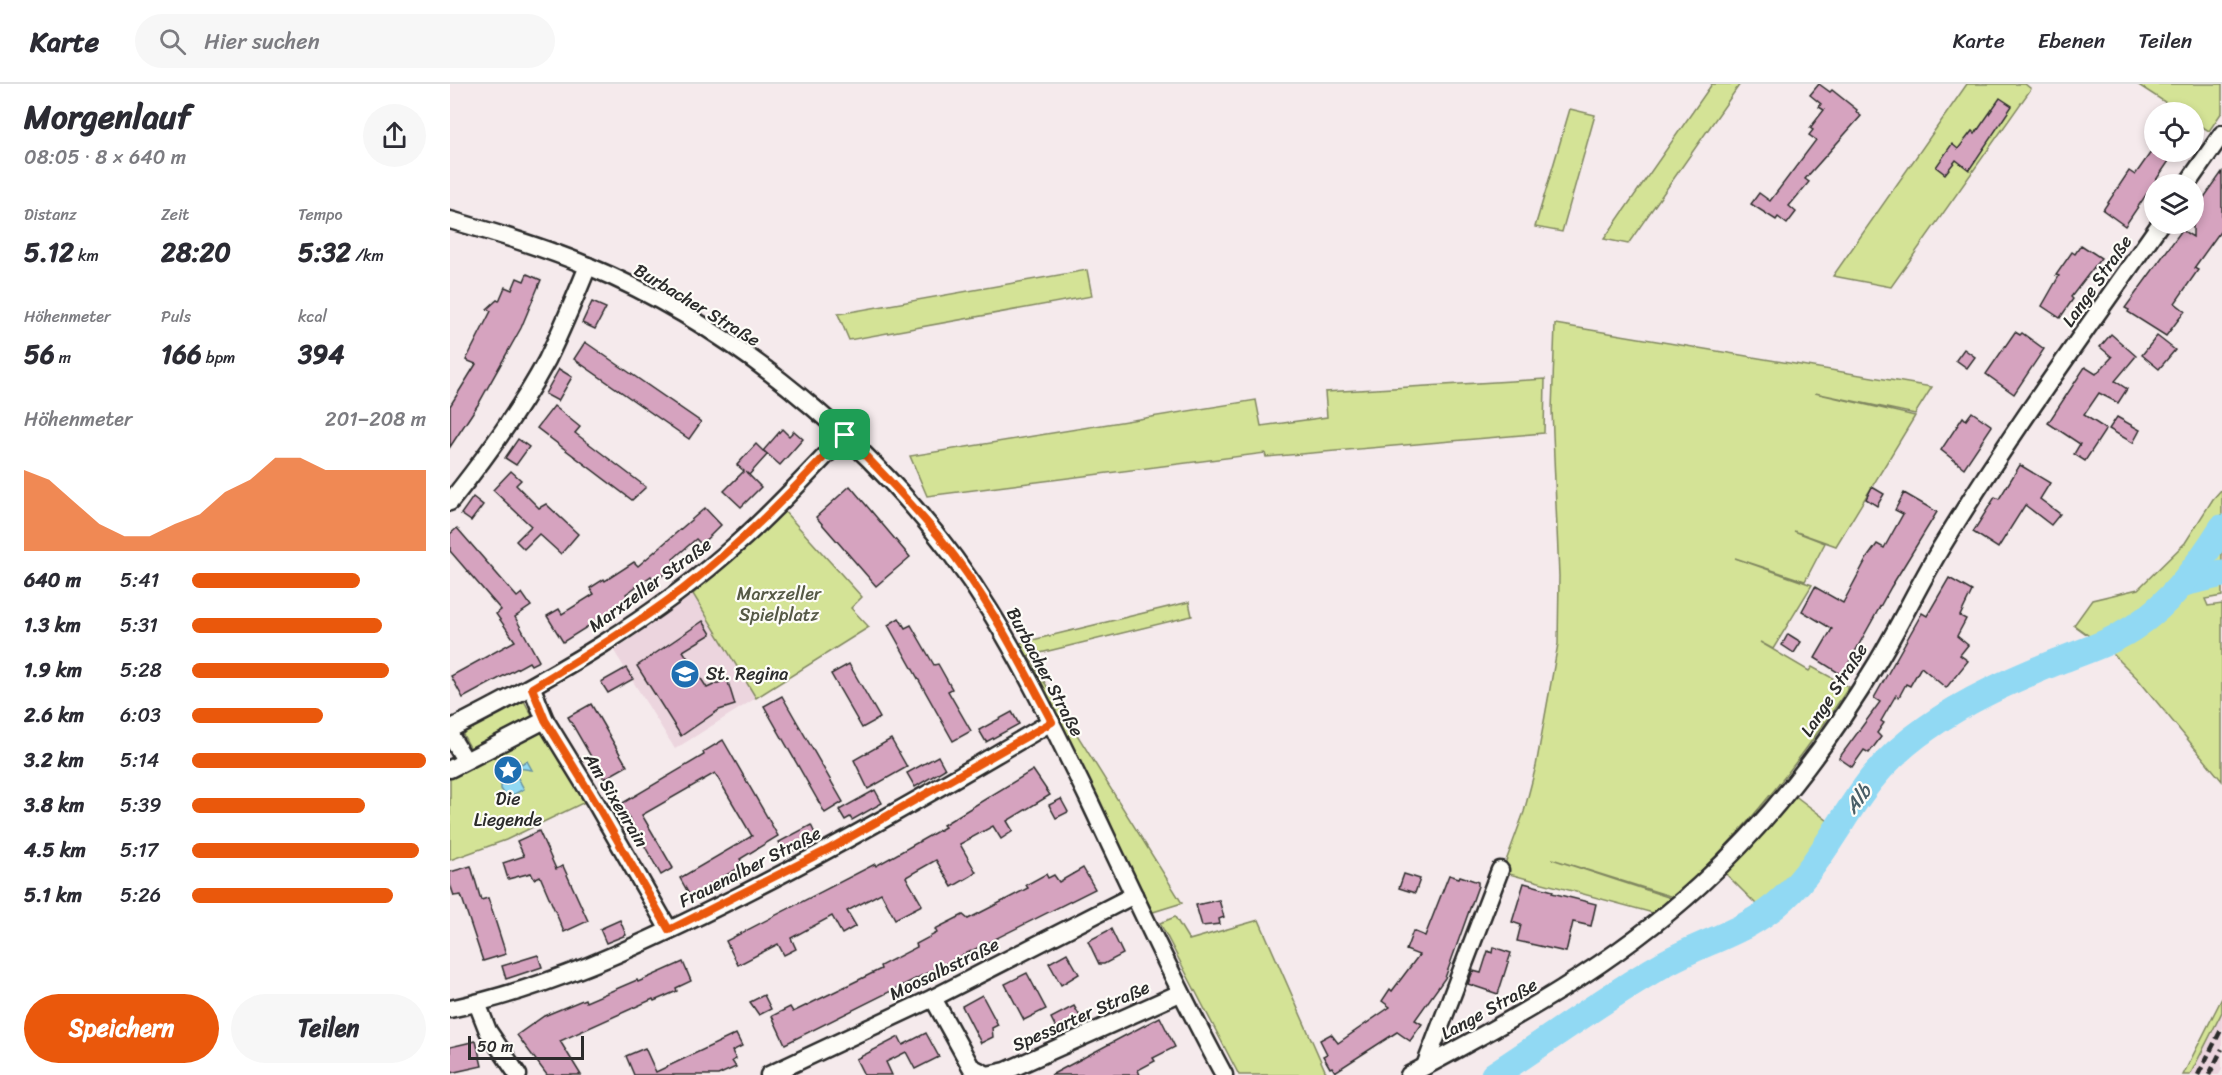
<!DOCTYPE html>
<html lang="de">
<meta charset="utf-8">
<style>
:root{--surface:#fff;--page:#f7f7f7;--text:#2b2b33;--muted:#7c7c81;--line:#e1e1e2;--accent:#ea580c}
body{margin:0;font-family:Sriracha,sans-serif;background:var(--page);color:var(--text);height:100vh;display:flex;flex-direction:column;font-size:22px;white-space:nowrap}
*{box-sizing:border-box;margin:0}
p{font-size:20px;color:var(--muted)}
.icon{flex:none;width:33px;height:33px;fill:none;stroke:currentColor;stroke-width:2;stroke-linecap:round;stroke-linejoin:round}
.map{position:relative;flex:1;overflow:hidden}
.details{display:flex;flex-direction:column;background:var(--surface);width:450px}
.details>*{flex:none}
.tools{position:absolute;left:1694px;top:18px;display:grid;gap:12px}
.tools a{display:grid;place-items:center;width:60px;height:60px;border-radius:50%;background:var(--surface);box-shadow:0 3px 9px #0003;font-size:30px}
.scale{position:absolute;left:18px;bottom:15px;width:116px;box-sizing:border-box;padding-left:6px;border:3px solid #2b2b2b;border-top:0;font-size:16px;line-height:21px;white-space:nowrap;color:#2b2b2b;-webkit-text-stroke:4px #fdfcf7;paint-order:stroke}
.pin{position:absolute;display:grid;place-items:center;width:51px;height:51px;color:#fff;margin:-26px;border-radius:12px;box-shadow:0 3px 9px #0006}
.round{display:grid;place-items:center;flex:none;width:63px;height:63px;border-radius:32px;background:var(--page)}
.head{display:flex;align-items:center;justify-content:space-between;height:102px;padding:0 24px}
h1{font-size:33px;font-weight:700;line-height:45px}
.figures{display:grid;grid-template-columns:repeat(3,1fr);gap:9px;height:102px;padding:6px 24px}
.figures div{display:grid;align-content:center}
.figures b{font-size:26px;font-weight:700}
.figures small{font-size:16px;font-weight:400}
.figures p{font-size:16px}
.chart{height:168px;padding:12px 24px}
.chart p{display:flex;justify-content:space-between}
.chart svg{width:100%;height:108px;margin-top:6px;fill:var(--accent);opacity:.7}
.button{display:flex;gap:12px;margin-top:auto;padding:12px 24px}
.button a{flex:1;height:69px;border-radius:36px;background:var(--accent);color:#fff;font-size:24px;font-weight:700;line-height:69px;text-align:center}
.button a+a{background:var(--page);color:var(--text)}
ul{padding:0 24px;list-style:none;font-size:20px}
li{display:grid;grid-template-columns:96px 72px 1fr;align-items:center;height:45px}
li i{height:15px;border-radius:8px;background:var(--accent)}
header{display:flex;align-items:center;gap:36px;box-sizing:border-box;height:84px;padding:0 30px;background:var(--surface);border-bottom:2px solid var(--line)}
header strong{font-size:28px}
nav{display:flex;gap:33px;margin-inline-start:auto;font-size:21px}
.search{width:420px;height:54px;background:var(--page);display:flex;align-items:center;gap:15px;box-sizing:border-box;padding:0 21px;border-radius:33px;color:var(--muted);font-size:22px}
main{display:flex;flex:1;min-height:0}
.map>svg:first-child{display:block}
.built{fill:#ecd5de}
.green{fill:#d4e396;stroke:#808760;stroke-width:1.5}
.water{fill:#91d9f3;stroke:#6893a3;stroke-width:1.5}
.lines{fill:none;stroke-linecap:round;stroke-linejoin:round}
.river{stroke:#91d9f3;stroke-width:27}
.building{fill:#d6a3bf;stroke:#2b2b2b;stroke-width:1.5}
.minor-casing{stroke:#2b2b2b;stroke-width:21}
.minor{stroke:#fdfcf7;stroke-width:16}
.rail{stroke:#2b2b2b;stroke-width:4.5;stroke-dasharray:9 4.5;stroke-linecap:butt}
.route-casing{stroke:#fff;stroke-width:12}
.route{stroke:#ea580c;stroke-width:8}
.labels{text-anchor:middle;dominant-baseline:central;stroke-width:4.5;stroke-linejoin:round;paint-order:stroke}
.street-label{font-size:18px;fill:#2b2b2b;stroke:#fdfcf7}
.park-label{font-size:18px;fill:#555946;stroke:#fdfcf7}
.poi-label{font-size:18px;fill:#2b2b2b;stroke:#fdfcf7;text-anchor:start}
.water-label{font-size:20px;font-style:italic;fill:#4a5f67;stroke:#fdfcf7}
</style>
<header>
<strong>Karte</strong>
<div class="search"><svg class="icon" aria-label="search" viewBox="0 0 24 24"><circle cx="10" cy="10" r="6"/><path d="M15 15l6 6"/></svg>Hier suchen</div>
<nav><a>Karte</a><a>Ebenen</a><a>Teilen</a></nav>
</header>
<main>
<section class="details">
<div class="head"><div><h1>Morgenlauf</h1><p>08:05 · 8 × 640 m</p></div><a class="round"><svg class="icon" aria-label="share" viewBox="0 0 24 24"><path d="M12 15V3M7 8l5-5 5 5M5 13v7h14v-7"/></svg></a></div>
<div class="figures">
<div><p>Distanz</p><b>5.12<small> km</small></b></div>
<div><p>Zeit</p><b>28:20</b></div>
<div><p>Tempo</p><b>5:32<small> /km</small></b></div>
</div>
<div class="figures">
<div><p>Höhenmeter</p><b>56<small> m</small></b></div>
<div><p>Puls</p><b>166<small> bpm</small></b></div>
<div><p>kcal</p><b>394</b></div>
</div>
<div class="chart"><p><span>Höhenmeter</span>201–208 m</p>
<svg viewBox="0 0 160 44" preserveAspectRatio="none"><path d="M0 44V11L10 15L20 24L30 33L40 38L50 38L60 33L70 29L80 20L90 15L100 6L110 6L120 11L130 11L140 11L150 11L160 11V44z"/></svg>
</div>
<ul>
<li><b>640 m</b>5:41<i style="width:72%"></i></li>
<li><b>1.3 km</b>5:31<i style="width:81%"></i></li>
<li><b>1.9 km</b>5:28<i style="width:84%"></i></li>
<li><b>2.6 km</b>6:03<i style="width:56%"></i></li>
<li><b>3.2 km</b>5:14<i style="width:100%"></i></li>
<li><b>3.8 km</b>5:39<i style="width:74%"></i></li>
<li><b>4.5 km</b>5:17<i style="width:97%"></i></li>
<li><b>5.1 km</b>5:26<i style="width:86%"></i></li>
</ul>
<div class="button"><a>Speichern</a><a>Teilen</a></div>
</section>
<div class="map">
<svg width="1772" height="991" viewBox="0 0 1772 991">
<rect width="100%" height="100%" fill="#f5eaec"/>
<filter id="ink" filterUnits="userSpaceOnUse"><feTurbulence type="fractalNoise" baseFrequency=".0167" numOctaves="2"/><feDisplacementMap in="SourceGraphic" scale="12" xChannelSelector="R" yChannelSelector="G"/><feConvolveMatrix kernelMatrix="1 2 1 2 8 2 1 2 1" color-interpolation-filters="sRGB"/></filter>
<g filter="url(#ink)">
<g class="built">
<path d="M243,510L306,614L225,665L164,567Z"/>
<path d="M1772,928V985L1769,991H1740Z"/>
</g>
<g class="green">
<path d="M1262,0H1290L1178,160L1154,155Z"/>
<path d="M1517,0H1575L1581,5L1441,203L1383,192Z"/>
<path d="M1687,0H1772V28L1759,47L1743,37V28H1730Z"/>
<path d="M1120,25L1145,31L1112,148L1085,143Z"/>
<path d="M637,186L642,212L399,256L388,230Z"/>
<path d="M1105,240L1482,303L1465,330L1365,309L1465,332L1386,462L1344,447L1375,459L1355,497L1285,474L1362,501L1323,565L1310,558L1359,587L1362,583L1399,603C1349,679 1291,753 1223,813L1102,775L1221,814L1203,829L1052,788L1074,728L1086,682L1108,560L1109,492L1102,326Z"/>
<path d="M1095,295L1094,349L816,373L815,369L477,412L460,372L806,316L811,342L877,333L875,308Z"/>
<path d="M1772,405V512L1755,515L1758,522L1772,520V697L1687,594L1660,567L1624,541L1642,516L1688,505L1735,459L1763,415Z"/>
<path d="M333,426L412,513L401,524L419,543L306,614L243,510Z"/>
<path d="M739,518L742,532L578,572L732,819L703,828L566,560Z"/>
<path d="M72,613L82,632L21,665L11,647Z"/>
<path d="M91,646L135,718L56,756L0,776V694Z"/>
<path d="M1344,711L1382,740L1352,778L1309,823L1275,789L1304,760Z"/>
<path d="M725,833L739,856L809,836L877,991H789L710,839Z"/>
<path d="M1772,914V928L1740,991H1733Z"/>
</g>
<path class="water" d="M69,676L71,680L77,677L82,686L68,684L64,687L74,705L57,714L51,705V683Z"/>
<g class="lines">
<g class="river">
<path d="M1733,499L1772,490"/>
<path d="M1044,991C1100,955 1154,914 1212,881C1253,857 1299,848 1334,814C1366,784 1386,744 1411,709C1429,683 1451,662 1477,644C1516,616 1562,596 1606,578C1632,568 1660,559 1683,544C1721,519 1748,482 1772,444"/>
</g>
</g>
<g class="building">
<path d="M1369,0L1380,8L1382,6L1407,26L1406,28L1411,32L1355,95L1359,98L1339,122L1346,128L1337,140L1328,133L1326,136L1301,120L1309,109L1320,117L1366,56L1359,51L1363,46L1360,44L1374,26L1369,23L1371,20L1360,11Z"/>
<path d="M1550,14L1562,22L1519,86L1506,76L1495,90L1486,83L1502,60L1508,65L1522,47L1525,50Z"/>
<path d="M1701,68H1725L1675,142L1653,126L1679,87L1685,91Z"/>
<path d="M1772,88V145L1744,184L1748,186L1725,219L1735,227L1716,252L1678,228L1679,226L1675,224L1732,146L1743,153V129Z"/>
<path d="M1631,161L1651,174L1621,213L1623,215L1610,234L1592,222L1609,192L1606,191L1622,168L1625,170Z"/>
<path d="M77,190L91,196L71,244L29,319L0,363V322L26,280L16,276L41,227L37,225L47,216L49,217L55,203L62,206L67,194L74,197Z"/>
<path d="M142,218L156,224L145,245L132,239Z"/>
<path d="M1565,248L1570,251L1572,249L1594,265L1564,310L1536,290Z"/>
<path d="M1661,250L1686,272L1665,297L1677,305L1668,319L1649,309L1634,331L1656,345L1635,377L1624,370L1630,360L1598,339L1635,283L1646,290L1662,273L1650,263Z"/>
<path d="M1707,252L1725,266L1709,285L1692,271Z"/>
<path d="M135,258L251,338L239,355L124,275Z"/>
<path d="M1514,265L1525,273L1517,284L1506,276Z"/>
<path d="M109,285L122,293L108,317L95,310Z"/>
<path d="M104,322L130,343L125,349L196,403L182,416L87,344Z"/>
<path d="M1522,328L1542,342L1514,384L1491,366L1513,333L1516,336Z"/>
<path d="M1667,333L1690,346L1683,359L1659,345Z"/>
<path d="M332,345L339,352L344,347L353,355L330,381L314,367L317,371L299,391L296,388L311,403L291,423L274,407L294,387L287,381L306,360L313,367Z"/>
<path d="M68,355L79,363L66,381L55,374Z"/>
<path d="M1570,381L1600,399L1590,415L1610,430L1601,441L1575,421L1548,464L1523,448L1545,413L1549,415Z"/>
<path d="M61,387L71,396L66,401L89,424L96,420L128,450L111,470L89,450L74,465L66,457L81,442L43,406Z"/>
<path d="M400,402L460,473L426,502L366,433Z"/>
<path d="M1422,403L1434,410L1427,422L1416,415Z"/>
<path d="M1454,409L1487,428L1441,503L1392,591L1365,574L1382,545L1352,527L1365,503L1393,519L1417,474L1427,460L1434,464L1453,430L1445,426Z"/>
<path d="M23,413L33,421L21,437L11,430Z"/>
<path d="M255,424L271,441L261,451L251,460L246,455L223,475L227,480L205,497L201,492L176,510L180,516L113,558L97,532L109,525L112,530L144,510L140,504L154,495L155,497L184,478L188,482Z"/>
<path d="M7,444L67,513L72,509L81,522L65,533L89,577L81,581L79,578L13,614L1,592L65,557L46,530L51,526L0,467V450Z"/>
<path d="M1499,494L1522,507L1510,532L1516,535L1507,552L1518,561L1510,571L1518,577L1496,604L1471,583L1460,602L1456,600L1449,613L1446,611L1431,637L1434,639L1427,649L1431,653L1419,669L1414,666L1402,683L1389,674L1430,618L1424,614L1472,529L1477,532Z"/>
<path d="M449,534L455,544L461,541L484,581L488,580L502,605L498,607L521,647L503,657L438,541Z"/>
<path d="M253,537L261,550L233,567L257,604L277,595L285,621L269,626L231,652L187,582Z"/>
<path d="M1338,550L1351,558L1344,569L1332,561Z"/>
<path d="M399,580L430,634L412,644L381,590Z"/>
<path d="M176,584L183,595L158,609L151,598Z"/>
<path d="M332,612L393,718L375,729L314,622Z"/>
<path d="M141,620L177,682L154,695L118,633Z"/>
<path d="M562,628L569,640L536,658L529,646Z"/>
<path d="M441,655L457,683L418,705L404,676Z"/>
<path d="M273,656L328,752L290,775L294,781L240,812L230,794L302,752L265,689L192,731L223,784L211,791L171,720L254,671L253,668Z"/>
<path d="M488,672L495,685L465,703L457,689Z"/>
<path d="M583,686L600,711L557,737L563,747L551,755L543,742L510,760L526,788L521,792L502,803L486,776L456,793L472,821L445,835L431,809L397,827L406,842L392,850L382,832L341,854L346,865L334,871L328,860L288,881L276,857L425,780L426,782L495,743L493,741Z"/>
<path d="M425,706L432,719L402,736L400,733L395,736L389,726Z"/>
<path d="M611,715L618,728L606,734L599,721Z"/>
<path d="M361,741L367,754L336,771L329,758Z"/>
<path d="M89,747L106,785L113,782L138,837L114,848L90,792L84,795L81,789L58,795L53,779L74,772L67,757Z"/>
<path d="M21,782L31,816L38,814L56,870L33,877L11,811L4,812L0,800V788Z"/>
<path d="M633,784L645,805L335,960L322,932L340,923L343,928L431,885L430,882L467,863L466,860L487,849L485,845L513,831L518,835L578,804L576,801L596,790L598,794L604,791L609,798Z"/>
<path d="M954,790L970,795L965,809L949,804Z"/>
<path d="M999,791L1009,794L1010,792L1028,798V802L995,894L965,936L972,940L960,957L947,948L885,988L882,983L880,984L873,972L877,970L870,956L881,950L888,959L940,923L932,917L940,905L942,907L969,871L956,866L963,847L975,852Z"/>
<path d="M1074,799L1103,807L1102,809L1146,820L1141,842L1123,838L1116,868L1067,857L1071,841L1062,838Z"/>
<path d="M769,816L774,833L769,835L770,840L752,842L746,821Z"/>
<path d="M170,836L176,851L156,859L150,845Z"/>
<path d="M661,845L673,870L654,880H649L638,857Z"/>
<path d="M1043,863L1061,869L1048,910L1018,900L1023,887L1031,889L1038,867L1042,869Z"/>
<path d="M617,869L629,890L611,901L599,879Z"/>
<path d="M88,871L92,883L56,895L52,882Z"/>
<path d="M233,878L241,897L226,904L227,907L204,917L203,915L110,957L131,991H97L67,951L94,932L135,915L136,918L187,896L188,898Z"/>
<path d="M577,889L596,925L574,936L555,900Z"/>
<path d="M314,911L321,925L309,931L300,918Z"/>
<path d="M532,911L548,941L542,944L543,953L531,959L512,922Z"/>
<path d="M624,922L631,934L607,946L601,934Z"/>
<path d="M710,933L725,963L703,974L705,977L688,986L690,991H601Z"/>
<path d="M476,949L489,973L465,985L456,968L436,978L442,991H414L406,975L449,953L453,961Z"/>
<path d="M286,950L292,962L282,967L286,975L282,977L286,983L268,991H184L176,972L195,964L206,988Z"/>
<path d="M26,957L32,982L0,989V963Z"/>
</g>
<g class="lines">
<g class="minor-casing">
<g id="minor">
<path d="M1737,100L1772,50"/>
<path d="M0,136C46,149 93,163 138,182C295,247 451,382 540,527C577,587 607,651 638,714C682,807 725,900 774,991"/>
<path d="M0,418C36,373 70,326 97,276C112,245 125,214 138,182"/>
<path d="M82,604L95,636L146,719L219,846"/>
<path d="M0,645C103,593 203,536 289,458C326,425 360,388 395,351"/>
<path d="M0,651L15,676"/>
<path d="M0,685L95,636"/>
<path d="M483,914L521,983L537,991L556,987L730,909"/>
<path d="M27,919L38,947L68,991"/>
<path d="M0,925C95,905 185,864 271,821C384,765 493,702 601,638"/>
<path d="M975,982L1050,786"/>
<path d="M319,991L483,914L684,811"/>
<path d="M959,991C1063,936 1163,881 1250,801C1320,737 1379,659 1427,579C1450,541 1469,500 1492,462C1559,351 1636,246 1710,140"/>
</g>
</g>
<use href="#minor" class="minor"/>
<g class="rail">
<path d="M1748,991L1772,944"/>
<path d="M1759,991L1772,965"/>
</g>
</g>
</g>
<g class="lines" filter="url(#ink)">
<g class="route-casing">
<path id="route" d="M395,351C428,384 461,419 491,455C536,510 569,576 602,638L381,764L219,846L146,719L95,636L82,604C133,573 184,542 232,506C291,460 343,406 395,351Z"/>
</g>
<use href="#route" class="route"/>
</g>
<defs>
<g id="school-disc" transform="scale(1.5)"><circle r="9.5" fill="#1f6fb2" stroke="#fdfcf7"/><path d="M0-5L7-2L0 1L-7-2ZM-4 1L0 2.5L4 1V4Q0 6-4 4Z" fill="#fff"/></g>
<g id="sight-disc" transform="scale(1.5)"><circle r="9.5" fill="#1f6fb2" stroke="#fdfcf7"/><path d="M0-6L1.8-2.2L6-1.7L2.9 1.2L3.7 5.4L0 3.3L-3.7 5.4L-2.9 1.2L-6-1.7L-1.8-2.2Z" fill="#fff"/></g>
</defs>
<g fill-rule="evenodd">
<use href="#school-disc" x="235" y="590"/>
<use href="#sight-disc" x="58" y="686"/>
</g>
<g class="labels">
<g class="street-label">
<text transform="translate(1647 197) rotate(-55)">Lange Straße</text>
<text transform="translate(247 221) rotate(31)">Burbacher Straße</text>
<text transform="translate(200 501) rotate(-36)">Marxzeller Straße</text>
<text transform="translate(595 588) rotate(62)">Burbacher Straße</text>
<text transform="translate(1384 606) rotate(-57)">Lange Straße</text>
<text transform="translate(166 716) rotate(59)">Am Sixenrain</text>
<text transform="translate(300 783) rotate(-27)">Frauenalber Straße</text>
<text transform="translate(494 885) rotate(-26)">Moosalbstraße</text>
<text transform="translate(1039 925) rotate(-29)">Lange Straße</text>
<text transform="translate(631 932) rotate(-24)">Spessarter Straße</text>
</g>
<g class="park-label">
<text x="329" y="510">Marxzeller<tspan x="329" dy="21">Spielplatz</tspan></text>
</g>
<g class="poi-label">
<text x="256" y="590">St. Regina</text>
<text x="58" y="715" text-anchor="middle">Die<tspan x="58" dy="21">Liegende</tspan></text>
</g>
<g class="water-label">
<text transform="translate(1408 715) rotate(-53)">Alb</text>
</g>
</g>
</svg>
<div class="tools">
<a><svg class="icon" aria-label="locate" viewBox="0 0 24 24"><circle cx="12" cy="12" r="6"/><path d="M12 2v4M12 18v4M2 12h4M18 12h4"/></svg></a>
<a><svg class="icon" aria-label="layers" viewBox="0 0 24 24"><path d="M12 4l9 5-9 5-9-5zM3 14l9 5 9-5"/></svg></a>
</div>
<div class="scale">50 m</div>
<div class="pin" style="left:395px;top:351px;background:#1e9e55"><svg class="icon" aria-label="arrive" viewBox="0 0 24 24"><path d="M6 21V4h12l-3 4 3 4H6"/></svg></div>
</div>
</main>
